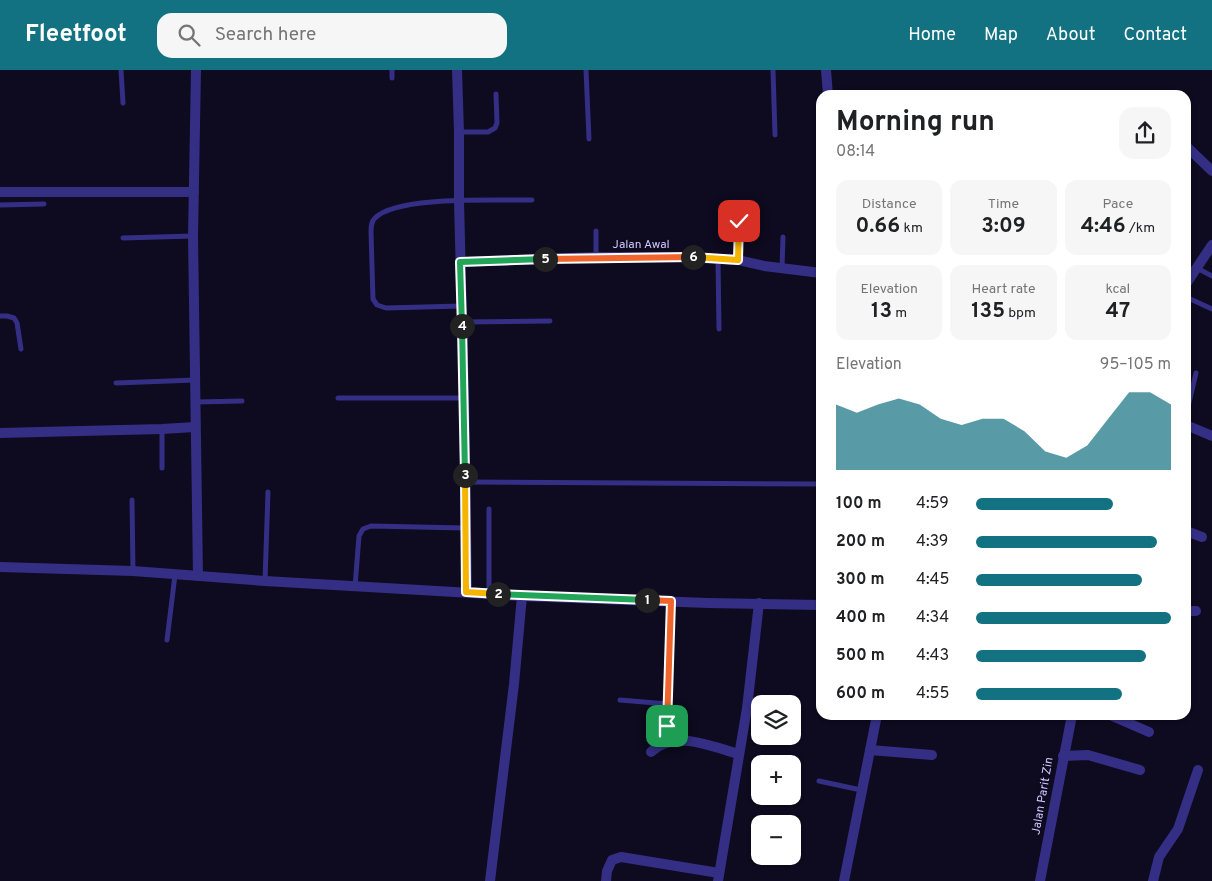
<!DOCTYPE html>
<meta charset="utf-8">
<style>
:root{--surface:#fff;--page:#f6f6f6;--text:#202124;--muted:#757577;--accent:#127281}
body{margin:0;font-family:Overpass,sans-serif;background:var(--page);color:var(--text);height:100vh;display:flex;flex-direction:column;font-size:19px;white-space:nowrap}
*{box-sizing:border-box;margin:0}
p{font-size:16px;color:var(--muted)}
.icon{flex:none;width:28px;height:28px;fill:none;stroke:currentColor;stroke-width:2;stroke-linecap:round;stroke-linejoin:round}
.map{position:relative;flex:1;overflow:hidden}
.panel{position:absolute;left:816px;top:20px;width:375px;height:630px;display:flex;flex-direction:column;background:var(--surface);border-radius:15px;box-shadow:0 1px 4px #0004}
.panel>*{flex:none}
.controls{position:absolute;left:751px;top:625px;display:grid;gap:10px}
.controls a{display:grid;place-items:center;width:50px;height:50px;border-radius:10px;background:var(--surface);box-shadow:0 1px 4px #0004;font-size:25px}
.pin{position:absolute;display:grid;place-items:center;width:42px;height:42px;color:#fff;margin:-21px;border-radius:10px;box-shadow:0 2px 8px #0006}
.km{position:absolute;width:25px;height:25px;margin:-12px;border-radius:50%;background:#222;color:#fff;font-size:14px;line-height:25px;text-align:center}
.round{display:grid;place-items:center;flex:none;width:52px;height:52px;border-radius:15px;background:var(--page)}
.head{display:flex;align-items:center;justify-content:space-between;height:85px;padding:0 20px}
h1{font-size:28px;font-weight:700;line-height:38px}
.stats{display:grid;grid-template-columns:repeat(3,1fr);gap:8px;height:85px;padding:5px 20px}
.stats div{display:grid;align-content:center;border-radius:12px;background:var(--page);text-align:center}
.stats b{font-size:21px;font-weight:700}
.stats small{font-size:14px;font-weight:400}
.stats p{font-size:14px}
.chart{height:140px;padding:10px 20px}
.chart p{display:flex;justify-content:space-between}
.chart svg{width:100%;height:90px;margin-top:5px;fill:var(--accent);opacity:.7}
ul{padding:0 20px;list-style:none;font-size:16px}
li{display:grid;grid-template-columns:80px 60px 1fr;align-items:center;height:38px}
li i{height:12px;border-radius:6px;background:var(--accent)}
header{display:flex;align-items:center;gap:30px;box-sizing:border-box;height:70px;padding:0 25px;background:var(--accent);color:#fff}
header strong{font-size:24px}
nav{display:flex;gap:28px;margin-inline-start:auto;font-size:18px}
.search{width:350px;height:45px;background:var(--page);display:flex;align-items:center;gap:12px;box-sizing:border-box;padding:0 18px;border-radius:15px;color:var(--muted);font-size:19px}
.map>svg:first-child{display:block}
.lines{fill:none;stroke-linecap:round;stroke-linejoin:round}
.lane{stroke:#342f84;stroke-width:5}
.street{stroke:#342f84;stroke-width:10}
.split-1-casing{stroke:#fff;stroke-width:10}
.split-2-casing{stroke:#fff;stroke-width:10}
.split-3-casing{stroke:#fff;stroke-width:10}
.split-4-casing{stroke:#fff;stroke-width:10}
.split-5-casing{stroke:#fff;stroke-width:10}
.split-6-casing{stroke:#fff;stroke-width:10}
.split-7-casing{stroke:#fff;stroke-width:10}
.split-1{stroke:#f0652b;stroke-width:6}
.split-2{stroke:#22a559;stroke-width:6}
.split-3{stroke:#f5b400;stroke-width:6}
.split-4{stroke:#22a559;stroke-width:6}
.split-5{stroke:#22a559;stroke-width:6}
.split-6{stroke:#f0652b;stroke-width:6}
.split-7{stroke:#f5b400;stroke-width:6}
.labels{text-anchor:middle;dominant-baseline:central;stroke-width:4;stroke-linejoin:round;paint-order:stroke}
.street-label{font-size:12px;fill:#cfc8ff;stroke:#0e0a1f}
</style>
<header>
<strong>Fleetfoot</strong>
<div class="search"><svg class="icon" aria-label="search" viewBox="0 0 24 24"><circle cx="10" cy="10" r="6"/><path d="M15 15l6 6"/></svg>Search here</div>
<nav><a>Home</a><a>Map</a><a>About</a><a>Contact</a></nav>
</header>
<div class="map">
<svg width="1212" height="811" viewBox="0 0 1212 811">
<rect width="100%" height="100%" fill="#0e0a1f"/>
<g class="lines">
<g class="lane">
<path d="M121,0L123,33"/>
<path d="M586,0L589,69"/>
<path d="M773,0L775,65"/>
<path d="M392,8V0"/>
<path d="M459,62H488L495,58L497,53L496,24"/>
<path d="M0,135L44,134"/>
<path d="M596,161V187"/>
<path d="M123,168L193,166"/>
<path d="M718,189L719,259"/>
<path d="M738,190L739,151"/>
<path d="M782,198L783,167"/>
<path d="M1197,198L1212,206"/>
<path d="M1186,227L1212,239"/>
<path d="M461,236L386,238L377,235L373,229L371,162C371,157 371,152 375,148C397,125 500,131 532,130"/>
<path d="M0,246H7L14,248L17,253L21,279"/>
<path d="M462,252L550,251"/>
<path d="M116,313L195,310"/>
<path d="M338,328H464"/>
<path d="M196,332L242,331"/>
<path d="M1186,335L1189,333L1196,303"/>
<path d="M162,398V359"/>
<path d="M465,412L821,414"/>
<path d="M132,430L133,501"/>
<path d="M489,439V524"/>
<path d="M265,511L268,422"/>
<path d="M355,517L359,466L363,459L371,456L465,458"/>
<path d="M167,570L175,505"/>
<path d="M620,630L668,634"/>
<path d="M667,656L671,532"/>
<path d="M819,711L861,720"/>
</g>
<g class="street">
<path d="M196,0L193,166L198,506"/>
<path d="M457,0L459,62V131L464,328L467,522"/>
<path d="M826,0L828,25"/>
<path d="M1186,76L1212,101"/>
<path d="M0,122H194"/>
<path d="M460,192L596,187H682L738,190L764,196L821,203"/>
<path d="M1186,214L1212,175"/>
<path d="M1186,355L1212,366"/>
<path d="M0,363L162,359L195,357"/>
<path d="M1186,461L1202,467"/>
<path d="M0,497L133,501L265,511L522,526L708,533L821,535"/>
<path d="M1186,541H1196"/>
<path d="M1110,645L1149,662"/>
<path d="M870,680L932,685"/>
<path d="M651,682C674,659 712,677 739,684"/>
<path d="M1063,686L1088,685L1140,700"/>
<path d="M490,811L514,614L522,526"/>
<path d="M606,811L607,801L612,790L621,787L719,803"/>
<path d="M718,811L747,638L759,533"/>
<path d="M844,811L877,645"/>
<path d="M1040,811L1072,645"/>
<path d="M1153,811L1159,787L1178,759L1198,700"/>
</g>
</g>
<g class="lines">
<g class="split-1-casing">
<path id="split-1" d="M647,530L671,531L667,656"/>
</g>
<g class="split-2-casing">
<path id="split-2" d="M498,524L647,530"/>
</g>
<g class="split-3-casing">
<path id="split-3" d="M465,405L466,522L498,524"/>
</g>
<g class="split-4-casing">
<path id="split-4" d="M462,256L465,405"/>
</g>
<g class="split-5-casing">
<path id="split-5" d="M462,256L460,192L545,189"/>
</g>
<g class="split-6-casing">
<path id="split-6" d="M545,189L693,187"/>
</g>
<g class="split-7-casing">
<path id="split-7" d="M693,187L738,190L739,151"/>
</g>
<use href="#split-1" class="split-1"/>
<use href="#split-2" class="split-2"/>
<use href="#split-3" class="split-3"/>
<use href="#split-4" class="split-4"/>
<use href="#split-5" class="split-5"/>
<use href="#split-6" class="split-6"/>
<use href="#split-7" class="split-7"/>
</g>
<g class="labels">
<g class="street-label">
<text x="641" y="175">Jalan Awal</text>
<text transform="translate(1043 726) rotate(-80)">Jalan Parit Zin</text>
</g>
</g>
</svg>
<div class="controls">
<a><svg class="icon" aria-label="layers" viewBox="0 0 24 24"><path d="M12 4l9 5-9 5-9-5zM3 14l9 5 9-5"/></svg></a>
<a>+</a>
<a>−</a>
</div>
<div class="pin" style="left:667px;top:656px;background:#1e9e55"><svg class="icon" aria-label="arrive" viewBox="0 0 24 24"><path d="M6 21V4h12l-3 4 3 4H6"/></svg></div>
<div class="pin" style="left:739px;top:151px;background:#d93025"><svg class="icon" aria-label="check" viewBox="0 0 24 24"><path d="M5 12l5 5 9-10"/></svg></div>
<b class="km" style="left:647px;top:530px">1</b>
<b class="km" style="left:498px;top:524px">2</b>
<b class="km" style="left:465px;top:405px">3</b>
<b class="km" style="left:462px;top:256px">4</b>
<b class="km" style="left:545px;top:189px">5</b>
<b class="km" style="left:693px;top:187px">6</b>
<section class="panel">
<div class="head"><div><h1>Morning run</h1><p>08:14</p></div><a class="round"><svg class="icon" aria-label="share" viewBox="0 0 24 24"><path d="M12 15V3M7 8l5-5 5 5M5 13v7h14v-7"/></svg></a></div>
<div class="stats">
<div><p>Distance</p><b>0.66<small> km</small></b></div>
<div><p>Time</p><b>3:09</b></div>
<div><p>Pace</p><b>4:46<small> /km</small></b></div>
</div>
<div class="stats">
<div><p>Elevation</p><b>13<small> m</small></b></div>
<div><p>Heart rate</p><b>135<small> bpm</small></b></div>
<div><p>kcal</p><b>47</b></div>
</div>
<div class="chart"><p><span>Elevation</span>95–105 m</p>
<svg viewBox="0 0 160 44" preserveAspectRatio="none"><path d="M0 44V12L10 16L20 12L30 9L40 12L50 19L60 22L70 19L80 19L90 25L100 35L110 38L120 32L130 19L140 6L150 6L160 12V44z"/></svg>
</div>
<ul>
<li><b>100 m</b>4:59<i style="width:70%"></i></li>
<li><b>200 m</b>4:39<i style="width:93%"></i></li>
<li><b>300 m</b>4:45<i style="width:85%"></i></li>
<li><b>400 m</b>4:34<i style="width:100%"></i></li>
<li><b>500 m</b>4:43<i style="width:87%"></i></li>
<li><b>600 m</b>4:55<i style="width:75%"></i></li>
</ul>
</section>
</div>
